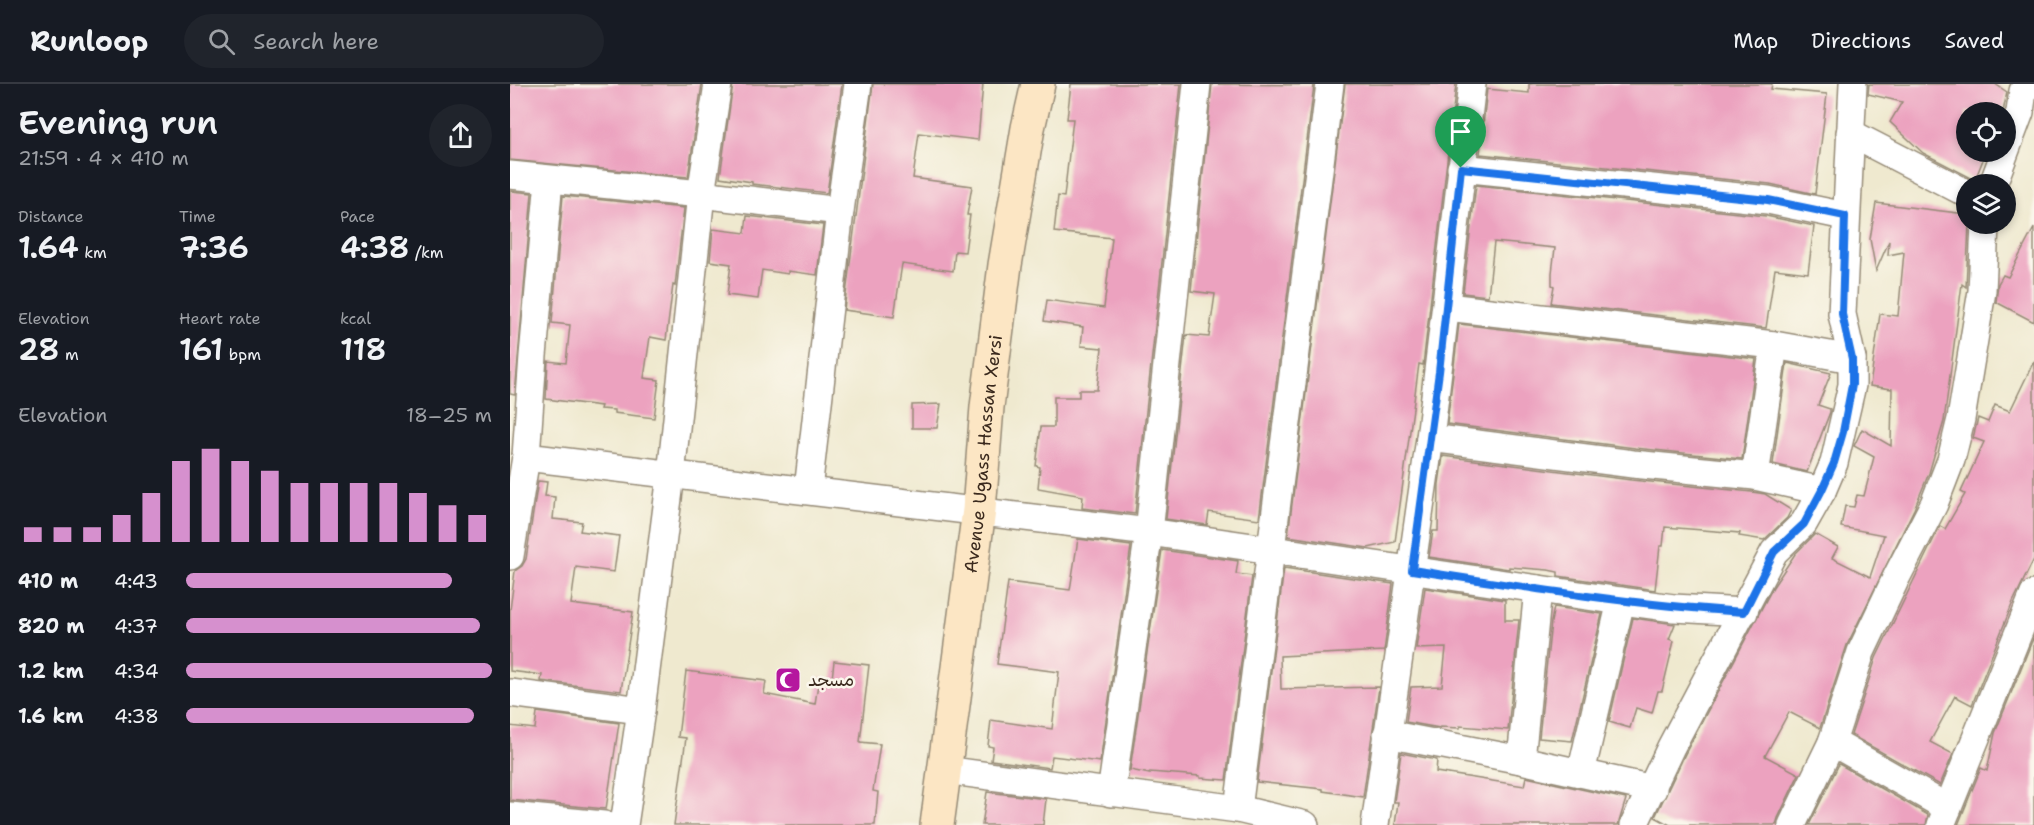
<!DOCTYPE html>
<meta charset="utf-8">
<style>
:root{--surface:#171b24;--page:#20242c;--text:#f1f3f6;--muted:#9ea1a6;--line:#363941;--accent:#d690ce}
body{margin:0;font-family:"Shantell Sans","Playpen Sans Arabic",sans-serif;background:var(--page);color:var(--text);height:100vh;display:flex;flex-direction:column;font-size:22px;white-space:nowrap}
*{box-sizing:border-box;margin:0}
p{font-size:20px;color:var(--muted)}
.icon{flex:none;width:33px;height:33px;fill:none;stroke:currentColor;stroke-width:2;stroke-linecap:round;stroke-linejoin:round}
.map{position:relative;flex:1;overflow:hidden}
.panel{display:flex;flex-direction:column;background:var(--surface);width:510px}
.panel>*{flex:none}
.controls{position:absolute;left:1446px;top:18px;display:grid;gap:12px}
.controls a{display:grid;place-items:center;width:60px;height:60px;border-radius:50%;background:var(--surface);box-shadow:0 3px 9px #0003;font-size:30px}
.pin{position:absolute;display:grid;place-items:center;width:51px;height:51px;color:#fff;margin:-62px -26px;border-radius:50% 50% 50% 0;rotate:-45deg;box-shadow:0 0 6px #0007}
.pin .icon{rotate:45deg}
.round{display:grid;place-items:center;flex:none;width:63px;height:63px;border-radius:32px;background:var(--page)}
.overview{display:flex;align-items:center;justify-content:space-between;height:102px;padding:0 18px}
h1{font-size:33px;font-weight:600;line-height:45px}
.metrics{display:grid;grid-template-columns:repeat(3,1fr);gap:9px;height:102px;padding:6px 18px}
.metrics div{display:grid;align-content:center}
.metrics b{font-size:30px;font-weight:600}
.metrics small{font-size:16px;font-weight:400}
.metrics p{font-size:16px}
.chart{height:168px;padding:12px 18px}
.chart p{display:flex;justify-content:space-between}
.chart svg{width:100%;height:108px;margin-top:6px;stroke:var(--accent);stroke-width:6}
ul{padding:0 18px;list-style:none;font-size:20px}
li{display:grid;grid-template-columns:96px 72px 1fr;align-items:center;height:45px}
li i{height:15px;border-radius:8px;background:var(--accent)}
header{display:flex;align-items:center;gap:36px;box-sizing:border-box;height:84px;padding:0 30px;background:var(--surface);border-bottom:2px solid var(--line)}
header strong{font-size:28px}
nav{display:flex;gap:33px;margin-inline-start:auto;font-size:21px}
.search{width:420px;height:54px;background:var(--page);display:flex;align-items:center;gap:15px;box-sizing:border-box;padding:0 21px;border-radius:33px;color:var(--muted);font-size:22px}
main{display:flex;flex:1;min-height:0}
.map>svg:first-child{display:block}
.building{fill:#eca2bf}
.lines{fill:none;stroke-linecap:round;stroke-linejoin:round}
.street-casing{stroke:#958a76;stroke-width:30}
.secondary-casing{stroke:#958a76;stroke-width:36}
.street{stroke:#fff;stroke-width:27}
.secondary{stroke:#fce6c4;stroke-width:33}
.route-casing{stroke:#fff;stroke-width:12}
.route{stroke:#1a73e8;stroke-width:8}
.labels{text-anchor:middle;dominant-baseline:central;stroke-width:5;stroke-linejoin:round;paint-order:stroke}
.street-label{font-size:18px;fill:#3b2a1e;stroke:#fbf7ec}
.poi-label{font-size:18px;fill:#3b2a1e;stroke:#fbf7ec;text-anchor:start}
</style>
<header>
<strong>Runloop</strong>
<div class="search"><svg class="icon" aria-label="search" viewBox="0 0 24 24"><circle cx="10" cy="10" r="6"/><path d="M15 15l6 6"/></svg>Search here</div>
<nav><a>Map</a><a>Directions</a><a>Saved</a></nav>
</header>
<main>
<section class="panel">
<div class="overview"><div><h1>Evening run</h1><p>21:59 · 4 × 410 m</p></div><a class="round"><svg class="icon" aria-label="share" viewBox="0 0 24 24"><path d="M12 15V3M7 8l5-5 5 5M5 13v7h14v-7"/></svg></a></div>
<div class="metrics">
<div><p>Distance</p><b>1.64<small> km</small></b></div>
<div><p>Time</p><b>7:36</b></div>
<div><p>Pace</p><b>4:38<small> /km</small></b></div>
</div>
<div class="metrics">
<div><p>Elevation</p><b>28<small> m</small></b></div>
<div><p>Heart rate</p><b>161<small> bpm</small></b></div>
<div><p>kcal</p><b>118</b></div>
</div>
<div class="chart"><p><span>Elevation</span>18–25 m</p>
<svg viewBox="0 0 160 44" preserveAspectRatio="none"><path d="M5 44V38M15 44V38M25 44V38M35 44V33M45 44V24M55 44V11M65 44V6M75 44V11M85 44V15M95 44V20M105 44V20M115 44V20M125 44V20M135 44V24M145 44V29M155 44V33"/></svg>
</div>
<ul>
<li><b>410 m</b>4:43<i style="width:87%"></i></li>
<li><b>820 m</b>4:37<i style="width:96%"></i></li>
<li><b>1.2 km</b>4:34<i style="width:100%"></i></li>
<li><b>1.6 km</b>4:38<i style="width:94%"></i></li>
</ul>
</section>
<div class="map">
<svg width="1524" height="741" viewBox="0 0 1524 741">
<rect width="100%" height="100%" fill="#fbf7ec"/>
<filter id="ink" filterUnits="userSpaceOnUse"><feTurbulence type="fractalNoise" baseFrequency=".0167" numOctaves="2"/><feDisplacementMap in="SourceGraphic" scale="12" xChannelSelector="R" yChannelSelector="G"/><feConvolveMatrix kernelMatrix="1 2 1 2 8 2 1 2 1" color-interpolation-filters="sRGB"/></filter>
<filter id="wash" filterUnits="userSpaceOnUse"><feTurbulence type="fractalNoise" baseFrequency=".008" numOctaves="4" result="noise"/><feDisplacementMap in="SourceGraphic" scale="24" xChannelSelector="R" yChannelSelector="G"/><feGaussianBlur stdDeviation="1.35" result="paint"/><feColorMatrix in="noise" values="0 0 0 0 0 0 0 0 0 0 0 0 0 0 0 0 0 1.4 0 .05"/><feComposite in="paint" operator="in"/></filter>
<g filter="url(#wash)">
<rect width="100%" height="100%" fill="#efe9cf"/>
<g id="blocks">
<g class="building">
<path d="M0,0H192L178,93L0,76Z"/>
<path d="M223,0H332L317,109L242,100V98L210,93Z"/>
<path d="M363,0H473L468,56L409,49L403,94L462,102L457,131H460L455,168L445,167L443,187L392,180L384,233L334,226Z"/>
<path d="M561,0H671L625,430L572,424L573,412L528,404L530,383L526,382L531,343H544V313H569V306H587L592,264L571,262L573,243L534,237L537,216L594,224L602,154L544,148L548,112L554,113L563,35H557Z"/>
<path d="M702,0L804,1L749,435L699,428L697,441L656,435L676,251L699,253L705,210L681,207Z"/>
<path d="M835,0H946L913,281L909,280L885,458L858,464L778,452Z"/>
<path d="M1019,0H1262L1261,5L1317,10L1305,110L1260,100L970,70L977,5L1019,9Z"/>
<path d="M1359,0H1485L1497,8L1493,28H1456V68H1476L1465,96L1413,69L1380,38L1392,18L1358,10Z"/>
<path d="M966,101L1256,132L1304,142L1298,189L1265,185L1256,244L1041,219L1044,202L1042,201V189L1045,164L984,158L978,212L953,209Z"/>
<path d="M0,107L22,109L5,311L0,310Z"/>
<path d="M53,112L174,124L165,202L163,201L156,256L140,253L134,294L149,296L144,334L104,329V326L90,325L91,322L36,315L38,277L56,279L60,241L42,239Z"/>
<path d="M1366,119L1456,130V140H1459L1456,203L1452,200L1434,337L1419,389L1404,425L1337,561L1310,644L1279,628L1255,672L1289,690L1268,734L1266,741H1160L1145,733L1175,670L1263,503L1285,470L1305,450L1328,463L1322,474L1360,493L1374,451L1331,443L1335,422L1344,423L1347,411L1354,412L1364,373L1344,362L1352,345L1381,362L1382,305L1360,302L1370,230L1388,232L1394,168L1378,171L1379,157L1366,187L1360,155Z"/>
<path d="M237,132L313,141L307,191L278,187V190L252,186L248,215L217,211L221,180L200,177L203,145L235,149Z"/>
<path d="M1524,144V238L1486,218L1488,200L1493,191L1498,193Z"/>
<path d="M949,240L1246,275L1232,375L1125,364L937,340Z"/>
<path d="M1524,277V475L1503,518L1462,621L1445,612L1420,658L1443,670L1430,701L1341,651L1366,574L1430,442L1435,445L1455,410L1451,408L1474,358L1463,354L1468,334L1478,338L1485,321L1500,327Z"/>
<path d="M1277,279L1321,289L1308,321L1320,325V328L1297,388L1263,380Z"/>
<path d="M431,320L427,344H402V321Z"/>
<path d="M933,372L1121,396L1242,408L1255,410L1281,426L1277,434L1254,456L1229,452L1230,449L1155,443L1153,462H1150L1145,506L1048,492V488L1038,486L999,483V485L919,473L923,447H928L929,400Z"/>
<path d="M28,397L37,398L35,412L45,413L43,435L72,438L70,447L109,452L104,488L66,483L61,520L123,528L111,607L31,597L32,591L0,587V526L5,487L12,482L16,475Z"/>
<path d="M568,455L621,462L590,678L542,672L540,684L481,676L483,663L478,662L481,636L542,645L549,588L487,580L498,498L560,506Z"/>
<path d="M652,466L728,477L726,490L742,492L716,696L690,694V692L640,688V690L620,686Z"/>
<path d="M774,484L883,500L874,567L770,572L771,605L869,603L853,713L813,707V705L747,698Z"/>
<path d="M915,504L995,516V536H1009L998,646L950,642V644L930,643V644L896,638L901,603L932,602L936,564L906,565Z"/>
<path d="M1044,523L1092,530L1062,657L1029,654L1041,538Z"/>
<path d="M1123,534L1165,540L1159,555L1164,557L1152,607H1148L1142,629L1126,624L1120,644L1099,638Z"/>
<path d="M1524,552V741H1448L1471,684L1477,687L1485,649Z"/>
<path d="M324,577L359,581L350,658L370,660L363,707L368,708L365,741H164L176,654L168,653L176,587L256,597L254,610L305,620L309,593L322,595Z"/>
<path d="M27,628L109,639L96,725L0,716V642L25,645Z"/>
<path d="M891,669L927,676L926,688L1014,702L1016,693L1116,715L1108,741H885L888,718H884Z"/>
<path d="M1329,680L1418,731L1416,741H1299Z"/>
<path d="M477,708L536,715L533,741H472Z"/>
</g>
</g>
</g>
<g filter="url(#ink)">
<use href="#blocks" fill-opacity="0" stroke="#958a76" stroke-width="1.5"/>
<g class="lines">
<g class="street-casing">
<g id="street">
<path d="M1340,49L1456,109"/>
<path d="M951,84L1258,116L1335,132"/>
<path d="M0,91L191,110L330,127"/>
<path d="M39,96L23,272L16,373L639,448L1111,517L1164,524L1234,528"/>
<path d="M1483,100L1510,28L1513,7L1518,0"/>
<path d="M937,223L1264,261L1342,275"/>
<path d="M920,354L1123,380L1245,392L1312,407"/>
<path d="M1245,392L1264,261"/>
<path d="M298,406L330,127L348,0"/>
<path d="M0,472L16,373"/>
<path d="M0,609L131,626"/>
<path d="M877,650L1011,676L1143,705"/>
<path d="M1322,658L1438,724"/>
<path d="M1011,676L1028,505"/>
<path d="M434,686L728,725L795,741"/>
<path d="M1071,689L1111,517"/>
<path d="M601,709L639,448L687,0"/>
<path d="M728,725L820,0"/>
<path d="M0,732L94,741"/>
<path d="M114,741L131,626L161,391L191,110L208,0"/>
<path d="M865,741L920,354L962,0"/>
<path d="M1124,741L1161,663L1264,468L1294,439L1312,407L1324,379L1342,301V275L1332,230L1343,0"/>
<path d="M1282,741L1322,658L1351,568L1387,492L1424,420L1441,376L1451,335L1472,207L1475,140"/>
<path d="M1431,741L1524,510"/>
</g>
</g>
<g class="secondary-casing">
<g id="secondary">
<path id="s1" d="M427,741L469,426L477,323L495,181L518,44L528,0"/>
</g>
</g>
<use href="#street" class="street"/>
<use href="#secondary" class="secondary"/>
</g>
</g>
<g class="lines" filter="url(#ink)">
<g class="route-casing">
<path id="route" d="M951,84L1258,116L1335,132L1332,230L1342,275V301L1333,348L1324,379L1312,406L1294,440L1264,468L1234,528C1122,521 1012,503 902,486L929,288Z"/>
</g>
<use href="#route" class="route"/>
</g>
<defs>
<g id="mosque-square" transform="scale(1.35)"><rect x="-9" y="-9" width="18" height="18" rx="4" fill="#b5179e" stroke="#fbf7ec"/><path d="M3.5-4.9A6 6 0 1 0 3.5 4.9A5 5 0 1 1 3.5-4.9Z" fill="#fff"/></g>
</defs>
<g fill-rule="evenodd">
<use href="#mosque-square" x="278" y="596"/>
</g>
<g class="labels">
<g class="street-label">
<text stroke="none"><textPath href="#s1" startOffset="374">Avenue Ugass Hassan Xersi</textPath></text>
</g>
<g class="poi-label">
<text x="298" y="596">مسجد</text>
</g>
</g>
</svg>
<div class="controls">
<a><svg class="icon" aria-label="locate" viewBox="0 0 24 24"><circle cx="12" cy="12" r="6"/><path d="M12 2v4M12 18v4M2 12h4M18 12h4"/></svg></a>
<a><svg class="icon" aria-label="layers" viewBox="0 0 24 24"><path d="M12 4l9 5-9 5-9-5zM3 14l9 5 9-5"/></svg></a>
</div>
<div class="pin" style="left:951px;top:84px;background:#1e9e55"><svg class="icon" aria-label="arrive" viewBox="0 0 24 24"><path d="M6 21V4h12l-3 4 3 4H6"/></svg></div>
</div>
</main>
